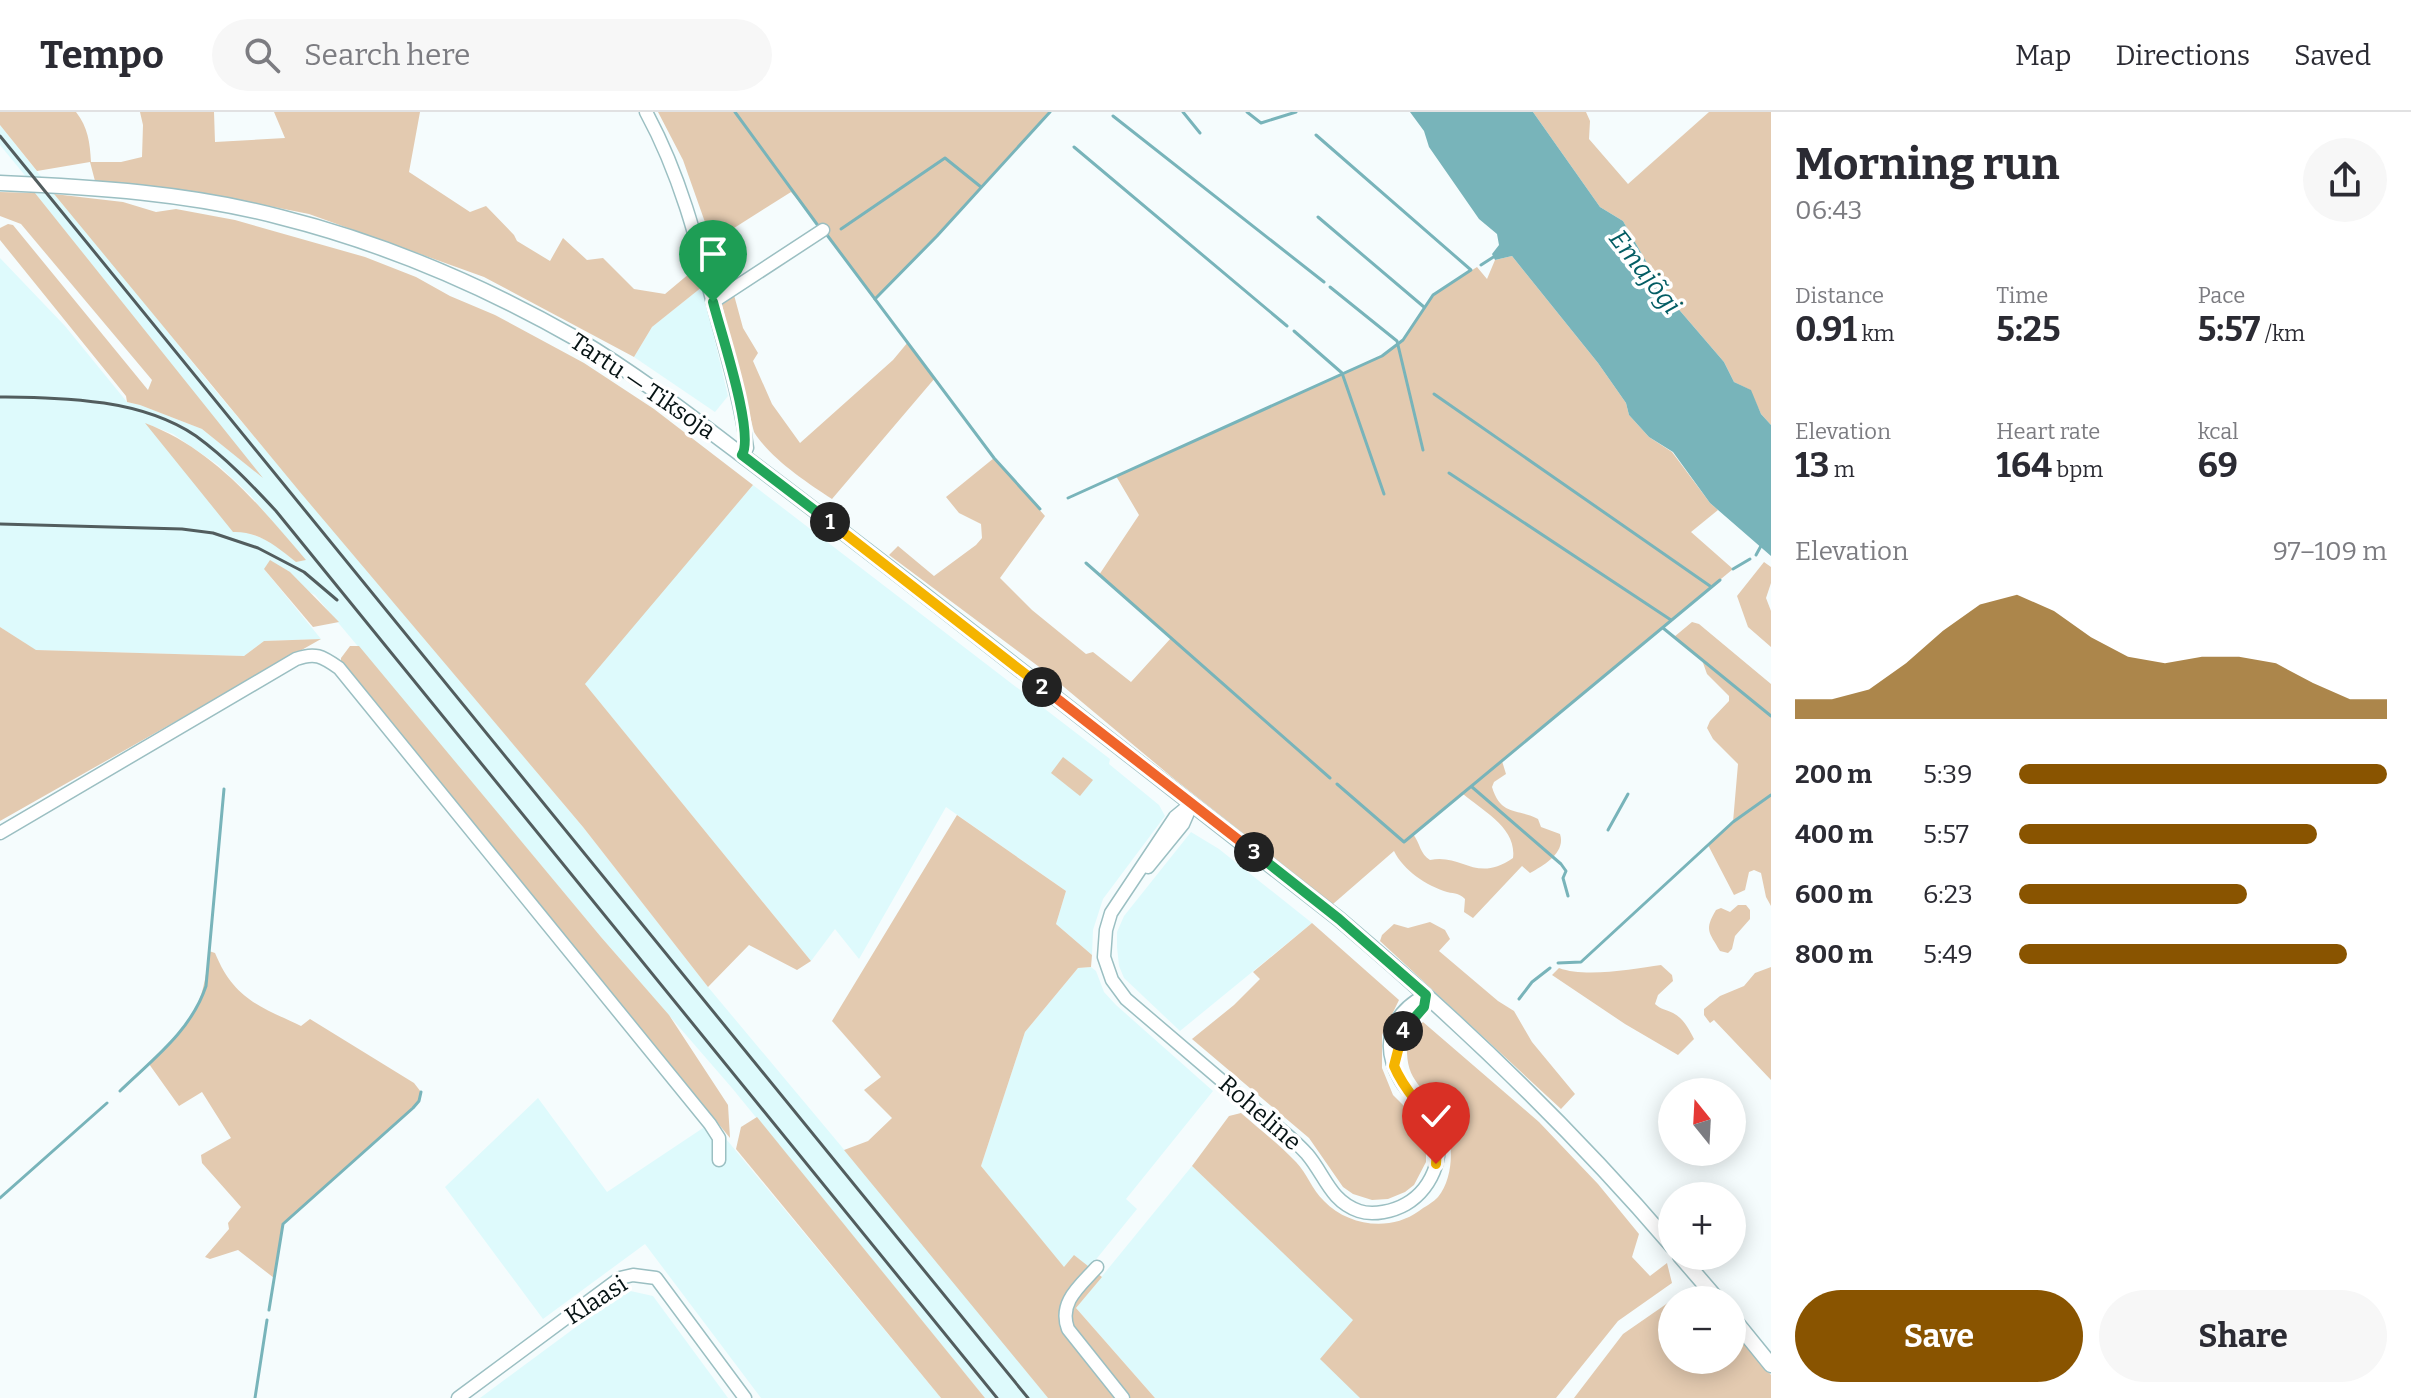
<!DOCTYPE html>
<meta charset="utf-8">
<style>
:root{--surface:#fff;--page:#f7f7f7;--text:#2b2b33;--muted:#7c7c81;--line:#e1e1e2;--accent:#895400}
body{margin:0;font-family:Bitter,serif;background:var(--page);color:var(--text);height:100vh;display:flex;flex-direction:column;font-size:30px;white-space:nowrap}
*{box-sizing:border-box;margin:0}
p{font-size:26px;color:var(--muted)}
.icon{flex:none;width:44px;height:44px;fill:none;stroke:currentColor;stroke-width:2;stroke-linecap:round;stroke-linejoin:round}
.map{position:relative;flex:1;overflow:hidden}
.panel{display:flex;flex-direction:column;background:var(--surface);width:640px}
.panel>*{flex:none}
.needle{width:52px;rotate:342deg}
.fabs{position:absolute;left:1658px;top:966px;display:grid;gap:16px}
.fabs a{display:grid;place-items:center;width:88px;height:88px;border-radius:50%;background:var(--surface);box-shadow:0 4px 20px #0003;font-size:40px}
.pin{position:absolute;display:grid;place-items:center;width:68px;height:68px;color:#fff;margin:-82px -34px;border-radius:50% 50% 50% 0;rotate:-45deg;box-shadow:0 0 8px #0007}
.pin .icon{rotate:45deg}
.km{position:absolute;width:40px;height:40px;margin:-20px;border-radius:50%;background:#222;color:#fff;font-size:22px;line-height:40px;text-align:center}
.round{display:grid;place-items:center;flex:none;width:84px;height:84px;border-radius:42px;background:var(--page)}
.head{display:flex;align-items:center;justify-content:space-between;height:136px;padding:0 24px}
h1{font-size:44px;font-weight:700;line-height:60px}
.metrics{display:grid;grid-template-columns:repeat(3,1fr);gap:12px;height:136px;padding:8px 24px}
.metrics div{display:grid;align-content:center}
.metrics b{font-size:34px;font-weight:700}
.metrics small{font-size:22px;font-weight:400}
.metrics p{font-size:22px}
.chart{height:224px;padding:16px 24px}
.chart p{display:flex;justify-content:space-between}
.chart svg{width:100%;height:144px;margin-top:8px;fill:var(--accent);opacity:.7}
.primary-button{display:flex;gap:16px;margin-top:auto;padding:16px 24px}
.primary-button a{flex:1;height:92px;border-radius:48px;background:var(--accent);color:#fff;font-size:32px;font-weight:700;line-height:92px;text-align:center}
.primary-button a+a{background:var(--page);color:var(--text)}
ul{padding:0 24px;list-style:none;font-size:26px}
li{display:grid;grid-template-columns:128px 96px 1fr;align-items:center;height:60px}
li i{height:20px;border-radius:10px;background:var(--accent)}
header{display:flex;align-items:center;gap:48px;box-sizing:border-box;height:112px;padding:0 40px;background:var(--surface);border-bottom:2px solid var(--line)}
header strong{font-size:38px}
nav{display:flex;gap:44px;margin-inline-start:auto;font-size:28px}
.search{width:560px;height:72px;background:var(--page);display:flex;align-items:center;gap:20px;box-sizing:border-box;padding:0 28px;border-radius:44px;color:var(--muted);font-size:30px}
main{display:flex;flex:1;min-height:0}
.map>svg:first-child{display:block}
.built{fill:#defafc;fill-rule:evenodd}
.green{fill:#e3cab0;fill-rule:evenodd}
.water{fill:#78b4ba}
.lines{fill:none;stroke-linecap:round;stroke-linejoin:round}
.stream{stroke:#78b4ba;stroke-width:3}
.minor-casing{stroke:#9bbfc2;stroke-width:15}
.major-casing{stroke:#9bbfc2;stroke-width:17}
.minor{stroke:#fff;stroke-width:12}
.major{stroke:#fff;stroke-width:14}
.rail{stroke:#525d5e;stroke-width:3}
.split-1-casing{stroke:#fff;stroke-width:16}
.split-2-casing{stroke:#fff;stroke-width:16}
.split-3-casing{stroke:#fff;stroke-width:16}
.split-4-casing{stroke:#fff;stroke-width:16}
.split-5-casing{stroke:#fff;stroke-width:16}
.split-1{stroke:#22a559;stroke-width:10}
.split-2{stroke:#f5b400;stroke-width:10}
.split-3{stroke:#f0652b;stroke-width:10}
.split-4{stroke:#22a559;stroke-width:10}
.split-5{stroke:#f5b400;stroke-width:10}
.labels{text-anchor:middle;dominant-baseline:central;stroke-width:7;stroke-linejoin:round;paint-order:stroke}
.street-label{font-size:24px;fill:#061314;stroke:#fff}
.water-label{font-size:26px;font-style:italic;fill:#035d64;stroke:#fff}
</style>
<header>
<strong>Tempo</strong>
<div class="search"><svg class="icon" aria-label="search" viewBox="0 0 24 24"><circle cx="10" cy="10" r="6"/><path d="M15 15l6 6"/></svg>Search here</div>
<nav><a>Map</a><a>Directions</a><a>Saved</a></nav>
</header>
<main>
<div class="map">
<svg width="1771" height="1286" viewBox="0 0 1771 1286">
<rect width="100%" height="100%" fill="#f5fcfd"/>
<g class="built">
<path d="M0,13L43,67H28L0,33Z"/>
<path d="M35,81L54,82L131,174L210,272L583,715L708,875L949,1163L1048,1286H985L732,976L601,825L315,483L264,457L321,527L264,529L244,544L35,538L0,515V146L65,214L127,290L140,293L202,317L259,362ZM147,312L173,322L218,353L250,383L305,448L296,450L272,430L245,420H234Z"/>
<path d="M702,175L728,284L715,300L634,245L652,215Z"/>
<path d="M753,373L1110,647L1109,652L1159,693L1165,704L1103,787L1093,818L1092,843L1056,812L1066,779L946,695L859,847L835,817L811,849L584,571Z"/>
<path d="M1191,720L1219,737L1312,811L1180,919L1124,866L1119,854L1117,835V820L1124,804Z"/>
<path d="M1091,855L1096,859L1104,880L1116,893L1213,979L1126,1087L1137,1097L1089,1156H1064L981,1054L1025,920L1078,856Z"/>
<path d="M538,986L607,1080L712,1010L941,1286H761L645,1132L543,1207L445,1075Z"/>
<path d="M1192,1054L1391,1243L1359,1286H1155L1076,1196Z"/>
<path d="M626,1178L653,1184L728,1286H480Z"/>
</g>
<g class="green">
<path d="M0,0H76C88,15 90,31 91,50H121L142,45L143,13L140,0H214L215,30L285,26L274,0H420L409,60L470,100L486,94L514,123L517,129L550,149L563,126L587,148L603,146L634,177L665,182L696,156L702,175L652,215L634,245L484,165L309,102L199,80L95,69L90,50L37,59L0,13Z"/>
<path d="M658,0H1050L937,124L875,187L820,114L791,80L712,130L683,48Z"/>
<path d="M1533,0H1586L1590,9L1589,27L1628,72L1709,0H1771V313L1761,302L1750,278L1734,270L1724,250L1663,179L1623,109L1600,95Z"/>
<path d="M0,80L35,81L263,366L202,317L140,293L127,290L126,284L0,128V116L8,112L13,113L148,278L152,268L21,112L0,104Z"/>
<path d="M54,82L123,90L156,100L176,97L235,108L365,145L416,165L450,184L495,203L584,251L654,297L753,373L585,572L811,849L797,858L749,833L708,875L583,715L300,380Z"/>
<path d="M1512,144L1598,251L1626,291L1629,303L1649,325L1672,340L1710,391L1718,398L1691,420L1733,457L1502,649L1506,662L1494,670L1492,675C1501,705 1518,696 1538,707L1541,715L1560,722C1566,740 1545,753 1530,761L1522,754L1473,806L1464,800L1465,787C1459,781 1456,782 1447,780C1427,774 1403,758 1394,739L1333,792L1173,666L1046,560L889,443L898,434L934,464L976,433L982,426L981,412L959,401L946,385L994,346L1045,404L1000,466L1032,498L1086,542L1093,540L1131,570L1171,526L1099,463L1139,403L1116,364L1382,244L1403,228L1433,183L1477,155L1487,167L1495,148ZM1463,682C1483,699 1517,716 1513,746C1476,772 1462,741 1430,748C1420,742 1420,731 1413,722Z"/>
<path d="M734,183L743,216L758,241L753,249L772,292L800,331L893,248L908,230L935,266L832,387C806,370 770,346 754,320L722,193Z"/>
<path d="M145,311C214,337 259,393 306,448L296,450C277,435 259,419 233,420Z"/>
<path d="M270,448L290,460L339,510L313,515L264,457Z"/>
<path d="M1764,450L1771,455V471L1766,486L1771,499V535L1748,515L1737,484Z"/>
<path d="M1692,510L1699,512L1771,572V794L1766,785L1761,761L1754,758L1749,760L1745,778L1734,783L1708,733L1733,710L1738,652L1713,627L1707,616L1710,609L1729,589V584L1707,562L1702,548L1674,525Z"/>
<path d="M0,515L36,538L244,544L264,529L321,527L0,709Z"/>
<path d="M350,534H359L601,825L669,903L728,993L730,1026L341,552V546Z"/>
<path d="M1063,645L1093,668L1080,684L1051,661Z"/>
<path d="M957,703L1066,779L1056,812L1092,843L1091,855L1078,856L1025,920L981,1054L1064,1155L1074,1143L1102,1165L1076,1196L1155,1286H1048L844,1038L868,1029L892,1006L864,978L881,965L832,909Z"/>
<path d="M1738,793H1746L1750,798V807L1735,824L1732,837L1728,841L1720,839C1709,820 1704,818 1716,798L1721,796L1730,800Z"/>
<path d="M1430,810L1445,818L1450,827L1439,839L1498,889L1514,899L1532,930L1575,982L1561,997L1380,829L1382,823L1394,812L1408,816Z"/>
<path d="M1312,811L1399,888L1382,923V956L1393,983L1417,1007L1426,1036V1050L1414,1073L1405,1080L1388,1087L1372,1088L1353,1082L1343,1075L1309,1026L1192,927L1234,893L1260,867L1253,860Z"/>
<path d="M209,839L215,841C234,887 259,894 301,914L310,907L414,971L421,980L419,989L413,996L283,1112L274,1166L238,1138L210,1147L205,1145L229,1117L228,1111L241,1095L202,1051L201,1043L231,1026L202,980L179,994L149,952C191,911 203,899 209,839Z"/>
<path d="M1661,853L1672,863L1673,869L1658,883L1655,892C1662,898 1665,897 1673,901C1683,906 1689,917 1694,927L1678,943L1625,912L1552,863L1559,856C1585,866 1634,857 1661,853Z"/>
<path d="M1771,855V968L1714,908L1710,911L1704,903V897L1720,884L1744,874L1755,861Z"/>
<path d="M1423,910L1539,1010L1598,1072L1639,1122L1632,1145L1650,1164L1667,1151L1672,1171L1618,1209L1556,1286H1360L1320,1247L1353,1208L1192,1054L1229,1004L1241,1001C1259,1017 1279,1032 1296,1050C1307,1061 1312,1078 1324,1089C1348,1114 1390,1120 1419,1099C1424,1095 1434,1090 1438,1085C1455,1064 1454,1026 1442,1003C1429,978 1408,973 1407,941C1407,928 1413,918 1423,910Z"/>
<path d="M757,1005L985,1286H941L736,1037L741,1015Z"/>
<path d="M1690,1179L1703,1188H1672V1248H1732V1218L1771,1263V1286H1574L1623,1222L1675,1186Z"/>
</g>
<path class="water" d="M1410,0H1533L1600,95L1623,109L1663,179L1724,250L1734,270L1751,278L1761,302L1771,313V444L1710,391L1673,340L1649,325L1629,303L1626,291L1598,251L1512,144L1495,148L1492,142L1499,133L1497,122L1479,107L1429,35L1424,19Z"/>
<g class="lines">
<g class="stream">
<path d="M735,0L819,115"/>
<path d="M1183,0L1200,21"/>
<path d="M1247,0L1261,11L1296,0"/>
<path d="M1113,4L1324,170"/>
<path d="M1074,35L1287,214"/>
<path d="M1318,105L1424,195"/>
<path d="M841,117L945,46L981,75"/>
<path d="M827,123L994,346L1040,397"/>
<path d="M1481,153L1495,144"/>
<path d="M1330,175L1397,229L1423,338"/>
<path d="M875,187L937,124L1050,0"/>
<path d="M1294,219L1342,261L1384,382"/>
<path d="M1434,282L1710,474"/>
<path d="M1449,361L1671,508"/>
<path d="M1068,386L1382,244L1403,228L1433,183L1471,158L1316,23"/>
<path d="M1756,443L1762,432"/>
<path d="M1086,451L1330,666"/>
<path d="M1733,457L1750,447"/>
<path d="M1663,516L1771,604"/>
<path d="M1337,672L1404,730L1720,468"/>
<path d="M1472,675L1561,752L1566,759L1563,766L1568,784"/>
<path d="M1608,718L1628,682"/>
<path d="M1558,851L1581,850L1733,710L1771,683"/>
<path d="M1519,887L1532,870L1550,856"/>
<path d="M120,979C153,947 191,919 206,874L224,677"/>
<path d="M0,1086L107,991"/>
<path d="M269,1198L283,1112L413,996L419,989L421,980"/>
<path d="M255,1286L267,1208"/>
</g>
<g class="minor-casing">
<g id="minor">
<path d="M646,0C681,64 698,133 716,203C728,247 741,291 747,336L742,343"/>
<path d="M713,190L823,118"/>
<path d="M1192,691L1175,705L1111,801L1106,818L1104,845L1112,868L1126,887C1165,920 1203,953 1242,986C1263,1004 1288,1021 1307,1042C1325,1063 1330,1089 1359,1099C1373,1104 1394,1099 1406,1092C1434,1076 1449,1035 1431,1007C1422,993 1409,982 1401,969C1379,933 1391,901 1426,883"/>
<path d="M0,721L296,547C315,540 322,544 339,556L710,1012L719,1026V1048"/>
<path d="M1148,755L1183,712L1190,696"/>
<path d="M1396,939L1407,912L1424,895L1426,883"/>
<path d="M1097,1155C1080,1174 1058,1190 1068,1217L1123,1286"/>
<path d="M458,1286L620,1166L633,1163L656,1166L745,1286"/>
</g>
</g>
<g class="major-casing">
<g id="major">
<path d="M0,71C94,75 189,81 280,105C384,131 484,174 577,227C631,259 681,297 731,335C794,382 856,430 918,478C1058,588 1199,697 1339,807C1458,908 1571,1016 1672,1134"/>
<path d="M1680,1144L1718,1188"/>
<path d="M1732,1205L1771,1253"/>
</g>
</g>
<use href="#minor" class="minor"/>
<use href="#major" class="major"/>
<g class="rail">
<path d="M0,24L1028,1286"/>
<path d="M0,285C64,286 140,286 196,324C226,346 251,372 276,399L997,1286"/>
<path d="M0,412L182,417L213,421L258,436L304,460L337,488"/>
</g>
</g>
<g class="lines">
<g class="split-1-casing">
<path id="split-1" d="M713,190C720,218 755,322 742,343L830,410"/>
</g>
<g class="split-2-casing">
<path id="split-2" d="M830,410L1042,575"/>
</g>
<g class="split-3-casing">
<path id="split-3" d="M1042,575L1254,740"/>
</g>
<g class="split-4-casing">
<path id="split-4" d="M1254,740L1339,807L1426,883L1424,895L1403,919"/>
</g>
<g class="split-5-casing">
<path id="split-5" d="M1403,919L1394,954C1411,995 1442,1001 1436,1052"/>
</g>
<use href="#split-1" class="split-1"/>
<use href="#split-2" class="split-2"/>
<use href="#split-3" class="split-3"/>
<use href="#split-4" class="split-4"/>
<use href="#split-5" class="split-5"/>
</g>
<g class="labels">
<g class="street-label">
<text transform="translate(643 274) rotate(34)">Tartu — Tiksoja</text>
<text transform="translate(1260 1001) rotate(41)">Roheline</text>
<text transform="translate(596 1188) rotate(-33)">Klaasi</text>
</g>
<g class="water-label">
<text transform="translate(1645 160) rotate(52)">Emajõgi</text>
</g>
</g>
</svg>
<div class="fabs">
<a><svg class="needle" viewBox="-14 -14 28 28"><path d="M0-13l5 13h-10z" fill="#e53935"/><path d="M0 13l5-13h-10z" fill="#7c7c81"/></svg></a>
<a>+</a>
<a>−</a>
</div>
<div class="pin" style="left:713px;top:190px;background:#1e9e55"><svg class="icon" aria-label="arrive" viewBox="0 0 24 24"><path d="M6 21V4h12l-3 4 3 4H6"/></svg></div>
<div class="pin" style="left:1436px;top:1052px;background:#d93025"><svg class="icon" aria-label="check" viewBox="0 0 24 24"><path d="M5 12l5 5 9-10"/></svg></div>
<b class="km" style="left:830px;top:410px">1</b>
<b class="km" style="left:1042px;top:575px">2</b>
<b class="km" style="left:1254px;top:740px">3</b>
<b class="km" style="left:1403px;top:919px">4</b>
</div>
<section class="panel">
<div class="head"><div><h1>Morning run</h1><p>06:43</p></div><a class="round"><svg class="icon" aria-label="share" viewBox="0 0 24 24"><path d="M12 15V3M7 8l5-5 5 5M5 13v7h14v-7"/></svg></a></div>
<div class="metrics">
<div><p>Distance</p><b>0.91<small> km</small></b></div>
<div><p>Time</p><b>5:25</b></div>
<div><p>Pace</p><b>5:57<small> /km</small></b></div>
</div>
<div class="metrics">
<div><p>Elevation</p><b>13<small> m</small></b></div>
<div><p>Heart rate</p><b>164<small> bpm</small></b></div>
<div><p>kcal</p><b>69</b></div>
</div>
<div class="chart"><p><span>Elevation</span>97–109 m</p>
<svg viewBox="0 0 160 44" preserveAspectRatio="none"><path d="M0 44V38L10 38L20 35L30 27L40 17L50 9L60 6L70 11L80 19L90 25L100 27L110 25L120 25L130 27L140 33L150 38L160 38V44z"/></svg>
</div>
<ul>
<li><b>200 m</b>5:39<i style="width:100%"></i></li>
<li><b>400 m</b>5:57<i style="width:81%"></i></li>
<li><b>600 m</b>6:23<i style="width:62%"></i></li>
<li><b>800 m</b>5:49<i style="width:89%"></i></li>
</ul>
<div class="primary-button"><a>Save</a><a>Share</a></div>
</section>
</main>
